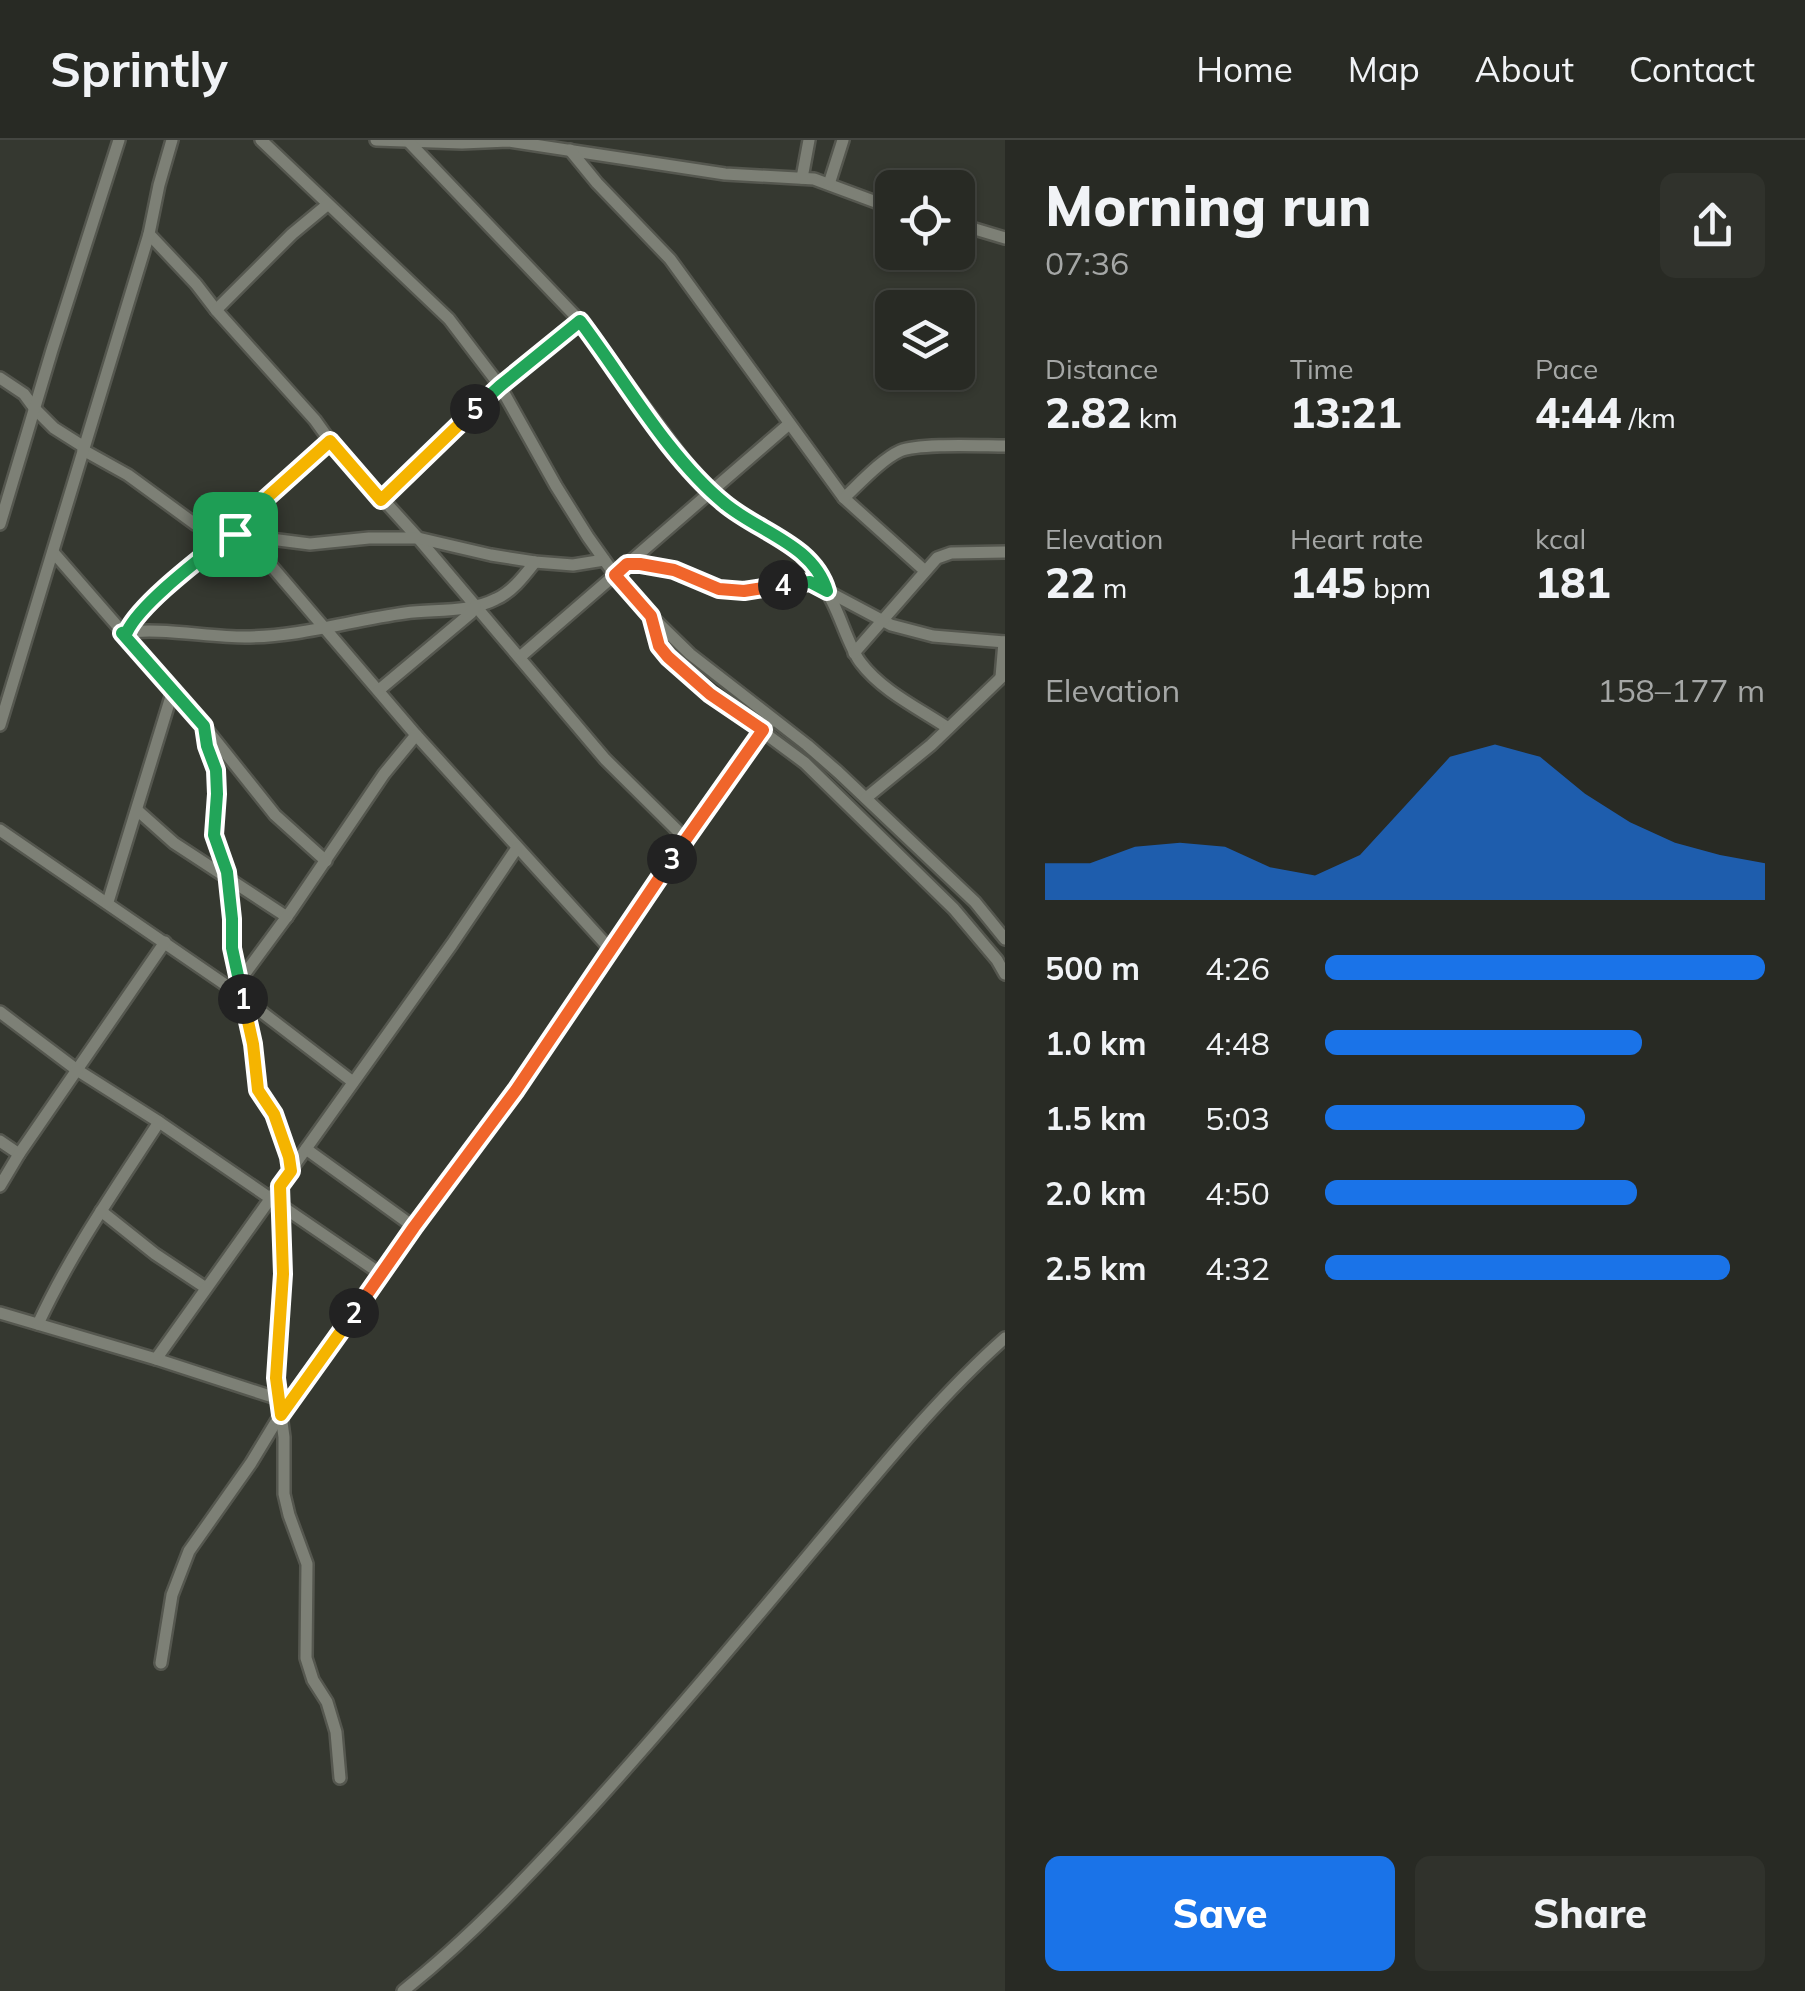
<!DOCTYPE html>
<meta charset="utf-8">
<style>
:root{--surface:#282a24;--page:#30322c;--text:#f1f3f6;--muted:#a5a7a6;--line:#444641;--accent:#1a73e8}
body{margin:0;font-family:Mulish,sans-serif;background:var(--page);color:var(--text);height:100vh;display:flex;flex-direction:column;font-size:38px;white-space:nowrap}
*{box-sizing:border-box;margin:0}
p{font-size:32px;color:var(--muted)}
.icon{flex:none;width:55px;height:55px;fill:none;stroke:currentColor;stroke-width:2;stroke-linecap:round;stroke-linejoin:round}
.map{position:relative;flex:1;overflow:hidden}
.side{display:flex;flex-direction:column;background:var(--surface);width:800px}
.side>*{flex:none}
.fabs{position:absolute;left:875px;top:30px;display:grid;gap:20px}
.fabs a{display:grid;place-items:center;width:100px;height:100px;border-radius:15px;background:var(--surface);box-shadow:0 2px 8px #0004,0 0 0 2px var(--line);font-size:50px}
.pin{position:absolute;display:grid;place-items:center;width:85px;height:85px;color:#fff;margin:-42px;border-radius:20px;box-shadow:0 5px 15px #0006}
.km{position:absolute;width:50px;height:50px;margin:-25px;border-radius:50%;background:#222;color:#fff;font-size:28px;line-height:50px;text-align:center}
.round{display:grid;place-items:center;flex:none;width:105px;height:105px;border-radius:15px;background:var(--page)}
.overview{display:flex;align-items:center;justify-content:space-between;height:170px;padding:0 40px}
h1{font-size:55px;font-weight:800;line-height:75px}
.figures{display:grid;grid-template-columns:repeat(3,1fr);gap:15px;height:170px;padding:10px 40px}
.figures div{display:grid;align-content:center}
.figures b{font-size:42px;font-weight:800}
.figures small{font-size:28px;font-weight:400}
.figures p{font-size:28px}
.chart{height:280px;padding:20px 40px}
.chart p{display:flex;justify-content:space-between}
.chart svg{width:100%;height:180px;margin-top:10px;fill:var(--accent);opacity:.7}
.button{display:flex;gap:20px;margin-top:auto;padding:20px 40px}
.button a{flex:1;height:115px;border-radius:15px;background:var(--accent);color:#fff;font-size:40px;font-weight:800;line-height:115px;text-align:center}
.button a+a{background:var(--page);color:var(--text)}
ul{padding:0 40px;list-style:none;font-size:32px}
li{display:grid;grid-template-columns:160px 120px 1fr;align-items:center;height:75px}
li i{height:25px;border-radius:12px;background:var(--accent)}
header{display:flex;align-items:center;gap:60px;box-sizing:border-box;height:140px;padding:0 50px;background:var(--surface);border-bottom:2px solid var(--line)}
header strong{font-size:48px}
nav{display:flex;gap:55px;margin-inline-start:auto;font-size:35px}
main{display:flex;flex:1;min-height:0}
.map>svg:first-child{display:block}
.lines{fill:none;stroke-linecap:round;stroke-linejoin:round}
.minor-casing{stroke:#55574f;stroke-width:16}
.minor{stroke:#7d8076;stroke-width:11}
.split-1-casing{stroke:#fff;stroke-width:20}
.split-2-casing{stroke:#fff;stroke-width:20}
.split-3-casing{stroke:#fff;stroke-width:20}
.split-4-casing{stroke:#fff;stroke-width:20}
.split-5-casing{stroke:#fff;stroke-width:20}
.split-6-casing{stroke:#fff;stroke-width:20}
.split-1{stroke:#22a559;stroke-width:12}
.split-2{stroke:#f5b400;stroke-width:12}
.split-3{stroke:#f0652b;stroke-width:12}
.split-4{stroke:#f0652b;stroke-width:12}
.split-5{stroke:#22a559;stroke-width:12}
.split-6{stroke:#f5b400;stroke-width:12}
</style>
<header>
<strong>Sprintly</strong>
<nav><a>Home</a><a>Map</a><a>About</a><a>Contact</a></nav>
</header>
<main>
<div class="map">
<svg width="1005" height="1851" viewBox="0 0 1005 1851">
<rect width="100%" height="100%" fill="#353830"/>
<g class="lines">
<g class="minor-casing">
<g id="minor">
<path d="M261,0L449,179L500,246L556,346L588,397L615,435L651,476L690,514L807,605L838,632L975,762L1005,799"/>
<path d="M376,0L462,3L508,1L725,34L814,39L892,68"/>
<path d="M408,1L580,181L696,336L730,368L800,412L820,434L827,451L891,485L933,496L1005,502"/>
<path d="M570,10L597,43L670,119L844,358L924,430"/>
<path d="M802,38L809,0"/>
<path d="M829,44L843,0"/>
<path d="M958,84L1005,98"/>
<path d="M149,94L196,144L216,170L315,280L330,301L418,398L605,619L686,699"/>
<path d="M216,170L292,94L327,65"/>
<path d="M0,238L24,254L35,269L54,288L84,307"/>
<path d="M83,310L128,335L195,384L224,393L310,404L369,398H418L491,415L535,422L573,425L604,420"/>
<path d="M844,358C859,344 882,319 900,311C919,303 981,306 1005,306"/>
<path d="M381,360L500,246L580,181"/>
<path d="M0,384L52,210L119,0"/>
<path d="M239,388L416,595L610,809"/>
<path d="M53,412L200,581L275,675L326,721"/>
<path d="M627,424C642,424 658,426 673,430C696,437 715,450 739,451C763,452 803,433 823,448C836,458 847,506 861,523C882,551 920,569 948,588"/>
<path d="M651,476L659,506L688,536L805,623L954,769L997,820L1005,834"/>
<path d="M127,492L138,475L189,428L239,388L263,363L330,301"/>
<path d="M122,493C159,487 207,497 245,497C300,497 352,480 405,473C435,469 469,473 496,459C512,452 524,436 535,422"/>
<path d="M854,513L937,418L951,413L1005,412"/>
<path d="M520,517L789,284"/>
<path d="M1001,537L1004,502"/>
<path d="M379,550L471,473L475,466"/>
<path d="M0,585L149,94L159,45L172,0"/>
<path d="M204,586L207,606L215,631L217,654L213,689L227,733L232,772V808L253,904L257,948L274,974L289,1017L291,1031"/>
<path d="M866,658L931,605L1005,534"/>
<path d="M137,670L174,703L287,777"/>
<path d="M0,690L233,850L353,942"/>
<path d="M108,762L173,550"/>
<path d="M238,843L291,771L384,634L416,595"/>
<path d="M0,872L77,930L159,982L381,1134"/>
<path d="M0,1001L19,1014"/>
<path d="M306,1009L414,1087"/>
<path d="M0,1046L19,1014L165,802"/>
<path d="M280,1046L283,1134L276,1238L284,1297V1354L289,1375L307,1424L306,1518L313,1540L327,1562L336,1592L340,1638"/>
<path d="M101,1071L155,1114L206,1148"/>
<path d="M0,1173L156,1219L282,1260"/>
<path d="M38,1184C72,1111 115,1050 159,982"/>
<path d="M156,1219L452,804L517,708"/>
<path d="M161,1523L172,1455L189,1411L251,1323L288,1262L516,950L610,809L772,579"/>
<path d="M403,1851C471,1797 529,1735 588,1671C666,1585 741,1496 816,1406C875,1336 936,1259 1005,1198"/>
</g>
</g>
<use href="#minor" class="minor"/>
</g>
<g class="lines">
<g class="split-1-casing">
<path id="split-1" d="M235,394H231C205,415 140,463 127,492L122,493L204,586L207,606L216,630L217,654L214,695L227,732L232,779V808L243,859"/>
</g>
<g class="split-2-casing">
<path id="split-2" d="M243,859L253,904L258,950L274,974L289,1017L291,1031L280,1046L283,1134L276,1238L281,1275L354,1173"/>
</g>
<g class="split-3-casing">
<path id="split-3" d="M354,1173L414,1087L516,950L672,719"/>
</g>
<g class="split-4-casing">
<path id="split-4" d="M672,719L763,590L710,554L668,517L659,506L651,476L615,435L627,424H640L674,430L719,449L744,451L783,445"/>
</g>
<g class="split-5-casing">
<path id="split-5" d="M475,269L500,246L580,181C624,239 668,317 724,363C758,392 813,404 827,451L810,442L783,445"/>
</g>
<g class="split-6-casing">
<path id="split-6" d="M235,394L246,396L239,388L262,362L330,301L381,360L475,269"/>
</g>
<use href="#split-1" class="split-1"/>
<use href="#split-2" class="split-2"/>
<use href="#split-3" class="split-3"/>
<use href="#split-4" class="split-4"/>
<use href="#split-5" class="split-5"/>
<use href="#split-6" class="split-6"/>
</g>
</svg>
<div class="fabs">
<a><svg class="icon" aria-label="locate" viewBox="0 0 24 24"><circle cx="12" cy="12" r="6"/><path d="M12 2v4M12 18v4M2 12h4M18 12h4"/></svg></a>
<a><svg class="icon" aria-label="layers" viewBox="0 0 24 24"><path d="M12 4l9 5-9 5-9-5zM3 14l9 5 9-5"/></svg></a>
</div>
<div class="pin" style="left:235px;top:394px;background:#1e9e55"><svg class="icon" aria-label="arrive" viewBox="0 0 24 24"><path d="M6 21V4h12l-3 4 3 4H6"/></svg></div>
<b class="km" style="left:243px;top:859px">1</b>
<b class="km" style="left:354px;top:1173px">2</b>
<b class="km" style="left:672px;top:719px">3</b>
<b class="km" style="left:783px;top:445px">4</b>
<b class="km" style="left:475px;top:269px">5</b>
</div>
<section class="side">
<div class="overview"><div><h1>Morning run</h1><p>07:36</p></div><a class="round"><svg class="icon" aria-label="share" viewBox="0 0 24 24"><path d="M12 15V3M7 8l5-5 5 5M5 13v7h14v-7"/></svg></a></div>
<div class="figures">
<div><p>Distance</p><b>2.82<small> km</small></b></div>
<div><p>Time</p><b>13:21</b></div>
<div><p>Pace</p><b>4:44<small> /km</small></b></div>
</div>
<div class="figures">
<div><p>Elevation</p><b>22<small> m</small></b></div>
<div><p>Heart rate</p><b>145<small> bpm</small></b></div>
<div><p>kcal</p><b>181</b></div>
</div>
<div class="chart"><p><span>Elevation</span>158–177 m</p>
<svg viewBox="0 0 160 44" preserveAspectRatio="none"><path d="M0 44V35L10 35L20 31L30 30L40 31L50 36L60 38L70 33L80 21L90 9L100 6L110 9L120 18L130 25L140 30L150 33L160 35V44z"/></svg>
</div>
<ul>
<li><b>500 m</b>4:26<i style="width:100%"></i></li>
<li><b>1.0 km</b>4:48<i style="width:72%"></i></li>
<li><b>1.5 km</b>5:03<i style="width:59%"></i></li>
<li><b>2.0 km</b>4:50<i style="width:71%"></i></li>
<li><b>2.5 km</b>4:32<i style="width:92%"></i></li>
</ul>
<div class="button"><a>Save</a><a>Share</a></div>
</section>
</main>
